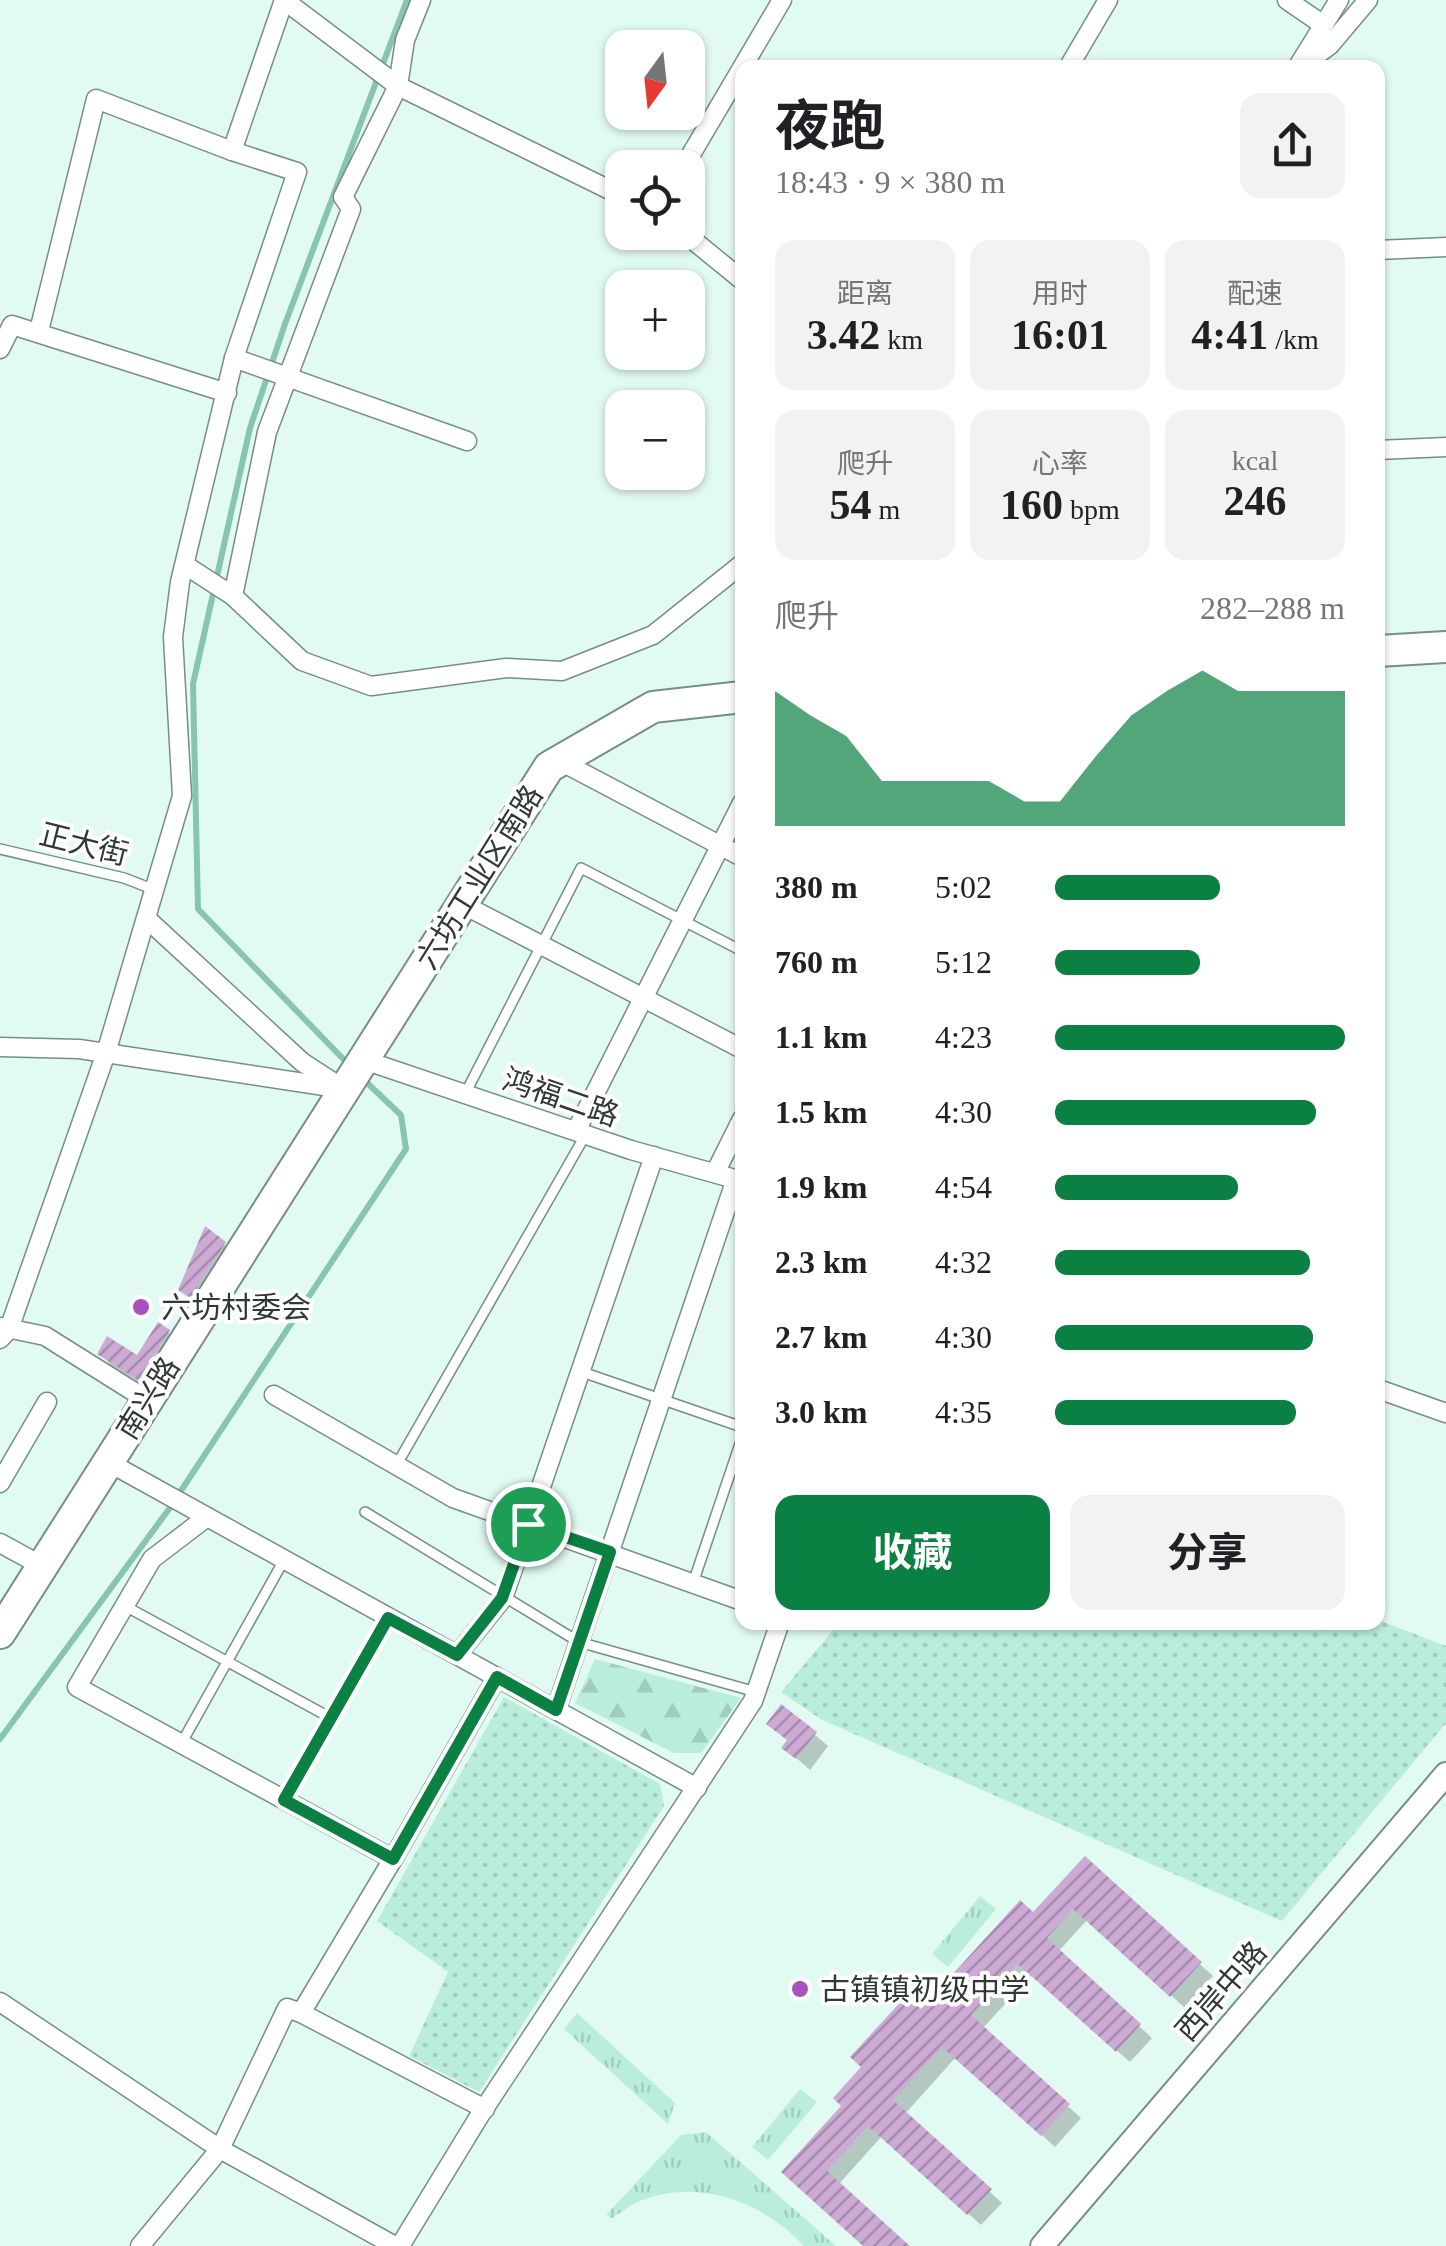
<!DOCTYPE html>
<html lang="zh">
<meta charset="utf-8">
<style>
:root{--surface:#fff;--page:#f2f2f2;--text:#202124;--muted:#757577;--accent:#0b8043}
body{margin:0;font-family:"Times New Roman","Noto Sans SC",serif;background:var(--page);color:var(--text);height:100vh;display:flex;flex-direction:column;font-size:38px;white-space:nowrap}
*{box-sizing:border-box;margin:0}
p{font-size:32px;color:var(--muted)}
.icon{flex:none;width:55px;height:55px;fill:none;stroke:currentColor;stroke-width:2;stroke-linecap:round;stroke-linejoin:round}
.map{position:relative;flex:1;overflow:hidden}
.side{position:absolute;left:735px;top:60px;width:650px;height:1570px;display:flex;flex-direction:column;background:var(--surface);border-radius:20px;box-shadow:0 2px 8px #0004}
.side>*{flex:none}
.needle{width:65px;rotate:195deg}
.fabs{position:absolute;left:605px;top:30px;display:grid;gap:20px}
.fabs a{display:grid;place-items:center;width:100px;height:100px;border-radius:20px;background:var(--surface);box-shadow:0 2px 8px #0004;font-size:50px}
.pin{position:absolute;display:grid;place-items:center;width:85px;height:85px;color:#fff;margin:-42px;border:5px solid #fff;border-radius:50%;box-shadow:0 2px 10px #0007}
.round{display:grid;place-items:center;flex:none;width:105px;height:105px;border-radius:20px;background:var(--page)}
.summary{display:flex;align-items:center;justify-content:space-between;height:170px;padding:0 40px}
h1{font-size:55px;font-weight:700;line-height:75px}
.figures{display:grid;grid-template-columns:repeat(3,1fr);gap:15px;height:170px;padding:10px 40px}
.figures div{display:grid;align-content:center;border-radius:20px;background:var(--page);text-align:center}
.figures b{font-size:42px;font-weight:700}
.figures small{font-size:28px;font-weight:400}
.figures p{font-size:28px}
.chart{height:280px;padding:20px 40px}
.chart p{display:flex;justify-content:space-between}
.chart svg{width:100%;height:180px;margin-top:10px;fill:var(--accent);opacity:.7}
.action{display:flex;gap:20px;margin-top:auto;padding:20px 40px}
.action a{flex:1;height:115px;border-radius:20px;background:var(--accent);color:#fff;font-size:40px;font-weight:700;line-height:115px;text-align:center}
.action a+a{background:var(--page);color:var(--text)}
ul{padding:0 40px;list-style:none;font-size:32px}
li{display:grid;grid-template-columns:160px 120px 1fr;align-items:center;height:75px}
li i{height:25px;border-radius:12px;background:var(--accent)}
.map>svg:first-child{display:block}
.grass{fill:url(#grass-dots)}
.forest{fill:url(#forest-firs)}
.park{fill:url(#park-tufts)}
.shadow{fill:#0003}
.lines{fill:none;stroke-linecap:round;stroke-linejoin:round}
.stream{stroke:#87c5af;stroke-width:6}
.building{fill:url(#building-hatch)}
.service-casing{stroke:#778e85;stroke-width:12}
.minor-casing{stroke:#778e85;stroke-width:21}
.tertiary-casing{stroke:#778e85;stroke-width:26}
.primary-casing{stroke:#778e85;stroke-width:34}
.service{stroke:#fff;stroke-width:9}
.minor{stroke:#fff;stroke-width:18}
.tertiary{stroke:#fff;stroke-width:22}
.primary{stroke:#fff;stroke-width:30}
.route-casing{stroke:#fff;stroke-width:20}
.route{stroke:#0b8043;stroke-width:12}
.poi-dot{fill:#ab51bd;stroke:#fff;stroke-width:4}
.labels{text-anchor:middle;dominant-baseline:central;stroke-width:8;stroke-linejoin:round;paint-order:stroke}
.street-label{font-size:30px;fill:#303936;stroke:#fff}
.poi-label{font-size:30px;fill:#303936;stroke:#fff;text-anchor:start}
</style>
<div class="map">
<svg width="1446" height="2246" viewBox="0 0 1446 2246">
<defs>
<pattern id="grass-dots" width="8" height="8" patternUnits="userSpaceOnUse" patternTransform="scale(2.5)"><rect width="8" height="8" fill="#baeedb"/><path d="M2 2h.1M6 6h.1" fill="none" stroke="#a0cdbd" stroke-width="1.8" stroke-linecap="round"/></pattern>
<pattern id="forest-firs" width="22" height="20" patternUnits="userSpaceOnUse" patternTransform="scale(2.5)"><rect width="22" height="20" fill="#baeedb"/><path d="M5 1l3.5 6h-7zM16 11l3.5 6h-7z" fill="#a0cdbd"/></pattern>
<pattern id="park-tufts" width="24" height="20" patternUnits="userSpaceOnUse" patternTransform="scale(2.5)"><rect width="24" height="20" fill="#baeedb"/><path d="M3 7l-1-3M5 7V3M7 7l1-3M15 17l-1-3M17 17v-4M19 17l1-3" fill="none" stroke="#a0cdbd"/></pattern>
<pattern id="building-hatch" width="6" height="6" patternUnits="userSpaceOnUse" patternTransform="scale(2.5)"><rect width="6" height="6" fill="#cdaad4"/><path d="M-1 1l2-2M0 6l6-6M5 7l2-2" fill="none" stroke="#a78bad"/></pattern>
</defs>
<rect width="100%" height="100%" fill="#e2fbf2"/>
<g class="grass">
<path d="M1378,1620L1446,1646V1723L1282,1921L822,1720L781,1692L839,1623L1283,1622L1320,1631L1331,1623Z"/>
<path d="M504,1697L660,1784L664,1806L479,2092L409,2056L448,1972L377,1921Z"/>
</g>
<path class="forest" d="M595,1659L741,1698L701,1753H674L575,1703Z"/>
<g class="park">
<path d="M980,1896L996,1909L948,1967L932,1954Z"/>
<path d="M577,2013L675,2103L668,2124L564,2029Z"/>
<path d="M800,2089L817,2102L768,2160L752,2147Z"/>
<path d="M706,2132L836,2246H804C764,2203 702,2179 645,2199C633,2203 621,2212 611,2219L607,2214L681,2135Z"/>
</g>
<g class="shadow">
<path d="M224,1244L236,1256L194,1302L181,1289Z"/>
<path d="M168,1332L181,1344L152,1390L112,1366L100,1353L138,1358Z"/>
<path d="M782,1707L828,1746L810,1770L785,1748L789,1741Z"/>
<path d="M1085,1860L1213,1976L1184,2007L1087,1920L1058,1952L1152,2038L1130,2062L1032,1975L982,2029L1081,2118L1055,2147L956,2057L905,2114L1002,2203L981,2225L882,2136L838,2185L906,2246H865L797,2184L845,2106L921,2012L1033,1916Z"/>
</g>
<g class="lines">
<g class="stream">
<path d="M350,1066L198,909L193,684L250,428L285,324L407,0"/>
<path d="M0,1739L169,1509L406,1149L401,1115L363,1079"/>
</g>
</g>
<g class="building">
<path d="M205,1226L226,1242L190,1298L178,1290Z"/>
<path d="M158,1322L170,1330L138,1380L97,1354L107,1336L137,1355Z"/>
<path d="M781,1704L817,1732L796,1759L781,1748L787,1740L766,1724Z"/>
<path d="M1085,1856L1202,1962L1170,1997L1073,1909L1047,1938L1141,2024L1116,2052L1018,1964L971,2015L1070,2104L1041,2136L942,2047L893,2100L992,2189L967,2215L868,2126L827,2171L910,2246H863L781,2172L841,2106L833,2098L861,2067L850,2057L906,1996L921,2009L1020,1900L1033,1912Z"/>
</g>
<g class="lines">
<g class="service-casing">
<g id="service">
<path d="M0,849L124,878L155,890"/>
<path d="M465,1094L581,868L742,951"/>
<path d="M582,1372L742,1427"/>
<path d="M396,1466L586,1134"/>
<path d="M365,1512L579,1642L756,1692"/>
<path d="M693,1583L742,1438"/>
<path d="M125,1606L331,1718"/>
<path d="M181,1744L284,1560"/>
<path d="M284,1800L388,1617"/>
</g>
</g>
<g class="minor-casing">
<g id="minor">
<path d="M284,0L398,86L622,196"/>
<path d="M1287,0L1322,24"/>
<path d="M1300,63L1339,0"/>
<path d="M1068,68L1108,0"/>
<path d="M1299,68L1330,45L1368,0"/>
<path d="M683,168L782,0"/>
<path d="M683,232L742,280"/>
<path d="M1378,250L1446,247"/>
<path d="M39,331L96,99L232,151L284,0"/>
<path d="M0,349L12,325L227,393"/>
<path d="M234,358L467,441"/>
<path d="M1378,450L1446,447"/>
<path d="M185,565L233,596L302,661L371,686L506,668L562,671L653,635L742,564"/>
<path d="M233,596L267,432L351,209L343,197L398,86L405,40L421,0"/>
<path d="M560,761L742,857"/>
<path d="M462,904L742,1049"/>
<path d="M146,918L302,1062L339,1086"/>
<path d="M0,1047L79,1049L344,1089"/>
<path d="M364,1060L631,1150L742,1181"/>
<path d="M576,1131L742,803"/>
<path d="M715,1173L742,1119"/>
<path d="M2,1327L45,1336L147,1400"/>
<path d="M0,1339L9,1329L106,1053L182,796L173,637L180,582L234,358L297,172L232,151"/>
<path d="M1378,1389L1446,1413"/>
<path d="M274,1395L453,1498L742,1601"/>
<path d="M108,1462L697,1788"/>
<path d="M0,1483L47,1402"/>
<path d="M207,1517L152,1559L77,1687L393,1859L497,1677"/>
<path d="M0,1543L42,1566"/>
<path d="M457,1655L503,1598L654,1156"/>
<path d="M556,1710L736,1179"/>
<path d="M0,2002L220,2149L287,2008L301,2013L393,1859"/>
<path d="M301,2013L485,2109"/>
<path d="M140,2246L220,2149L395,2246"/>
<path d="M400,2246L480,2115L753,1701L780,1622"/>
</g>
</g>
<g class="tertiary-casing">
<path id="tertiary" d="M1042,2246L1446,1774"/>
</g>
<g class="primary-casing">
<g id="primary">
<path d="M1378,651L1446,647"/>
<path d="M0,1633L549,767L653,707L742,697"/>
</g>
</g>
<use href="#service" class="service"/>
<use href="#minor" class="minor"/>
<use href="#tertiary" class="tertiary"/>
<use href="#primary" class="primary"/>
</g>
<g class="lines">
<g class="route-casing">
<path id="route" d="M528,1524L610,1552L556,1710L497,1677L393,1859L284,1800L388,1618L457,1655L502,1598Z"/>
</g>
<use href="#route" class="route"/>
</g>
<g class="poi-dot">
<circle cx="141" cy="1307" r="10"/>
<circle cx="800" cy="1989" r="10"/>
</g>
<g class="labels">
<g class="street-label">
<text transform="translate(84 844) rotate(14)">正大街</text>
<text transform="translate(479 877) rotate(-58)">六坊工业区南路</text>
<text transform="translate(561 1097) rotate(19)">鸿福二路</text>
<text transform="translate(148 1398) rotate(-58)">南兴路</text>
<text transform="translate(1221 1991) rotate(-49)">西岸中路</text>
</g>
<g class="poi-label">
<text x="161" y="1307">六坊村委会</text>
<text x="820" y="1989">古镇镇初级中学</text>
</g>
</g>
</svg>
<div class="fabs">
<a><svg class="needle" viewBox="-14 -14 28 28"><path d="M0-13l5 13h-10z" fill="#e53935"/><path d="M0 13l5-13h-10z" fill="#757577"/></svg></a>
<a><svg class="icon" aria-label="locate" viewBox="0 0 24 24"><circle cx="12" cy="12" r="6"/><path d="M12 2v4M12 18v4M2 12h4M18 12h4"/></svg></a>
<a>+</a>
<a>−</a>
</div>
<div class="pin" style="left:528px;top:1524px;background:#1e9e55"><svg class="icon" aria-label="arrive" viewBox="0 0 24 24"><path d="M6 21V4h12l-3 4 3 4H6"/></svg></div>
<section class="side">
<div class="summary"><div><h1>夜跑</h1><p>18:43 · 9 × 380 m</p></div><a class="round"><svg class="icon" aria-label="share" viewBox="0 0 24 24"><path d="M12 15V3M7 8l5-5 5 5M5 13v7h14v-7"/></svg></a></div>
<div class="figures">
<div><p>距离</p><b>3.42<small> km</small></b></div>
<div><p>用时</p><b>16:01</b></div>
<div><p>配速</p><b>4:41<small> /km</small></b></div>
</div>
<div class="figures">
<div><p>爬升</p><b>54<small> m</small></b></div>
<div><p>心率</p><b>160<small> bpm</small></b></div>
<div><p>kcal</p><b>246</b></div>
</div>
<div class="chart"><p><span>爬升</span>282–288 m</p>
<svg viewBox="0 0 160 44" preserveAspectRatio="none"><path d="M0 44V11L10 17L20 22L30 33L40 33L50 33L60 33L70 38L80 38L90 27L100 17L110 11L120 6L130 11L140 11L150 11L160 11V44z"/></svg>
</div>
<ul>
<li><b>380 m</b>5:02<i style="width:57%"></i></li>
<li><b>760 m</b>5:12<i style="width:50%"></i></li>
<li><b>1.1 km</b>4:23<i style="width:100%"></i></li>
<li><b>1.5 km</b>4:30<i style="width:90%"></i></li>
<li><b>1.9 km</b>4:54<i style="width:63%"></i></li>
<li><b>2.3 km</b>4:32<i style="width:88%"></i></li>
<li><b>2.7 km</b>4:30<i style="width:89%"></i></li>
<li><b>3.0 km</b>4:35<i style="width:83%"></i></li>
</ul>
<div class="action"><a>收藏</a><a>分享</a></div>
</section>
</div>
